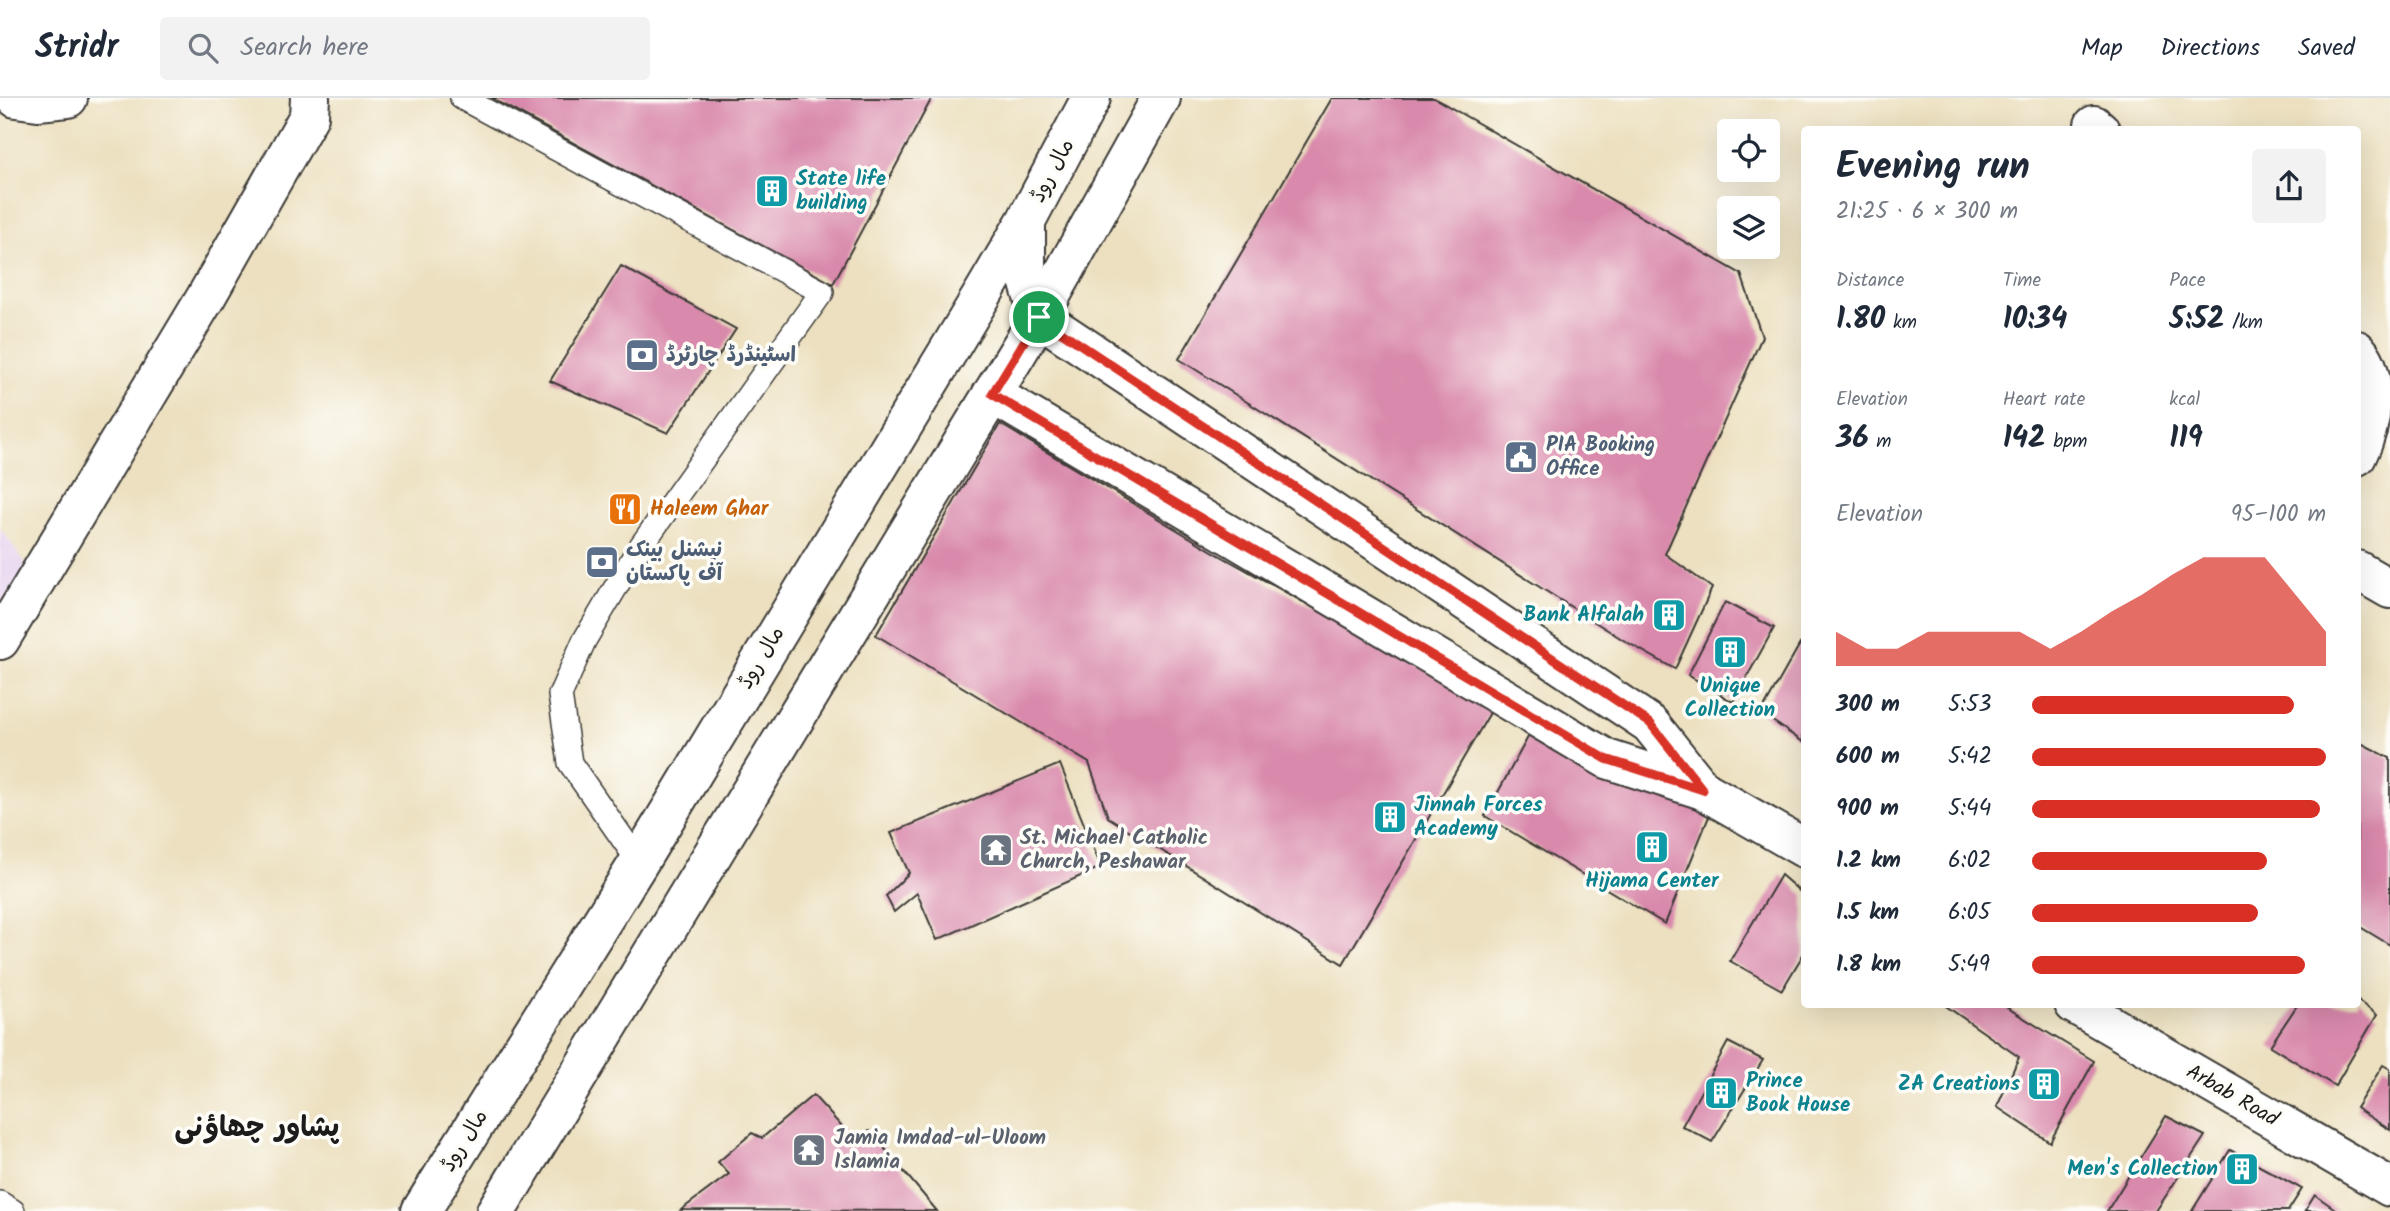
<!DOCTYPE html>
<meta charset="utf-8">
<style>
:root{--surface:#fff;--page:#f2f2f3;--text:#1f2937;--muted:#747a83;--line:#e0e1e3;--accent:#d93025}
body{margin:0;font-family:Kalam,"Playpen Sans Arabic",sans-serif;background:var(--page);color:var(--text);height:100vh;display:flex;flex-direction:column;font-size:26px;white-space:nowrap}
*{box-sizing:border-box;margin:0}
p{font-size:23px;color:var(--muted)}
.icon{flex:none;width:38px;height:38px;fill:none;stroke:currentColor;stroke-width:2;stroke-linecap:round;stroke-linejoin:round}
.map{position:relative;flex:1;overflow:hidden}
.panel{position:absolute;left:1801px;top:28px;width:560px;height:882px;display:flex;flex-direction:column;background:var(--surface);border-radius:7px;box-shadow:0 7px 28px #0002}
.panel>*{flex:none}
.buttons{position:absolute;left:1717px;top:21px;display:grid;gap:14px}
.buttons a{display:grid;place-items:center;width:63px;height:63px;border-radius:7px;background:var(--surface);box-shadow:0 7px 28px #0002;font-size:35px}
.pin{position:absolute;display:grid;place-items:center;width:60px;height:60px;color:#fff;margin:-30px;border:4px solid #fff;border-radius:50%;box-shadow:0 2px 7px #0007}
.round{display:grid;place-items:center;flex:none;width:74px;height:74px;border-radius:7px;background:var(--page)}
.head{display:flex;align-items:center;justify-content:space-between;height:119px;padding:0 35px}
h1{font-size:38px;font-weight:600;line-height:52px}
.figures{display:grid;grid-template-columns:repeat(3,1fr);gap:10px;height:119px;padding:7px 35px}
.figures div{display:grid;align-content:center}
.figures b{font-size:30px;font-weight:600}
.figures small{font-size:19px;font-weight:400}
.figures p{font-size:19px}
.chart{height:196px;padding:14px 35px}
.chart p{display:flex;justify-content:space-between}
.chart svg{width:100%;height:126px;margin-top:7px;fill:var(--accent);opacity:.7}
ul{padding:0 35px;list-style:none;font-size:23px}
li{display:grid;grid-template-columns:112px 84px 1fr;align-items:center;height:52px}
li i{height:18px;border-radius:9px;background:var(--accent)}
header{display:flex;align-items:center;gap:42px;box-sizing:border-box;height:98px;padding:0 35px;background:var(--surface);border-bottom:2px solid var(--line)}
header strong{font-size:33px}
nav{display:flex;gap:38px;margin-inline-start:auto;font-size:24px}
.search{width:490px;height:63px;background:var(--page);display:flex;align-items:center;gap:18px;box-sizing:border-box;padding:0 24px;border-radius:7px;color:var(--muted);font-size:26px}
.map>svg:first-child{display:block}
.built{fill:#e6d2f0}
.building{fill:#d989ac}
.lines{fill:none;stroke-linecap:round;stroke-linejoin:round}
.lane-casing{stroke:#3b3935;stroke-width:26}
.street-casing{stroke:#3b3935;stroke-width:42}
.secondary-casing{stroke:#3b3935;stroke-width:42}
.lane{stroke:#fff;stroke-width:23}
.street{stroke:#fff;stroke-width:38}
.secondary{stroke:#fff;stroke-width:38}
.route-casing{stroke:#fff;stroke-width:14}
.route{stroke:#d93025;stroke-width:9}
.labels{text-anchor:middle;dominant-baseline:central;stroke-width:7;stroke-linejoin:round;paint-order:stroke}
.street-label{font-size:21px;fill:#1c1c1c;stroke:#fdfcf7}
.culture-label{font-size:21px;font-weight:bold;fill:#0d838f;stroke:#fdfcf7;text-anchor:start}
.service-label{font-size:21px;font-weight:bold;fill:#4e5e75;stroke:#fdfcf7;text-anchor:start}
.food-label{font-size:21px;font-weight:bold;fill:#c56008;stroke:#fdfcf7;text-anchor:start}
.worship-label{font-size:21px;font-weight:bold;fill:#5b616d;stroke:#fdfcf7;text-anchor:start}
.district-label{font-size:28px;font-weight:bold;fill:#1c1c1c;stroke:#fdfcf7}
</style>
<header>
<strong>Stridr</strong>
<div class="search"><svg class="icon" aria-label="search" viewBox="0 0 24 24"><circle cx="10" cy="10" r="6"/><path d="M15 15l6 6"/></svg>Search here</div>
<nav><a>Map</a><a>Directions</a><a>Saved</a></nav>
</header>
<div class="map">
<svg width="2390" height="1113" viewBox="0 0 2390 1113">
<rect width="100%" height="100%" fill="#fdfcf7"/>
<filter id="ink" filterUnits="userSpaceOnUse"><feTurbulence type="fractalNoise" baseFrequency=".0143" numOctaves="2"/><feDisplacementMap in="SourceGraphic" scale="14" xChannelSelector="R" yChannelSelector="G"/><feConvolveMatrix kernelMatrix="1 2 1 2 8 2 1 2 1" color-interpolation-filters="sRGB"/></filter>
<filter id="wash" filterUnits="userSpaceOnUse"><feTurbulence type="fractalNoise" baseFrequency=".00686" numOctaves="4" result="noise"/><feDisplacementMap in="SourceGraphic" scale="28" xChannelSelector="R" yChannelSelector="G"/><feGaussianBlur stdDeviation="1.57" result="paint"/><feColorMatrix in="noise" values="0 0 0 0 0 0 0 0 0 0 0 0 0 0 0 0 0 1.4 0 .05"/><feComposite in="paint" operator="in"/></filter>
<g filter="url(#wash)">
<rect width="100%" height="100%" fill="#ece0c0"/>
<path class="built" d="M0,430L37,481L0,542Z"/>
<g id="blocks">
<g class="building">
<path d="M491,0H932L833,186Z"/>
<path d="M1332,0H1434L1741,176L1762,239L1665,456L1712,490L1675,571L1625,543L1179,261Z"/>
<path d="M621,168L736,231L668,335L550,283Z"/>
<path d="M1000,326L1219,457L1443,582L1491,613L1343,866L1108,719L1089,665L876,537Z"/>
<path d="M1725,504L1774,530L1733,604L1688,577Z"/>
<path d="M1800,546L1804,550L1803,644L1761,615Z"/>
<path d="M1533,630L1595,669L1710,716L1665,826L1485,718Z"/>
<path d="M2357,643L2390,660V847L2357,827Z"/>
<path d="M1060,666L1101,769L937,842L917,795L894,814L886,798L909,775L891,735Z"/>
<path d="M1781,777L1804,797V855L1782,892L1730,863Z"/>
<path d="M2357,902L2377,917L2335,988L2270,948L2298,906H2357Z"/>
<path d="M1943,906H2001L2094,963L2050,1044L1997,1009L2019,959Z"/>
<path d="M1728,944L1763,962L1712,1044L1682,1028Z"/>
<path d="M2383,967L2390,971V1032L2356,1010Z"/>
<path d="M813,997L852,1040L870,1033L937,1113L681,1112L729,1076L718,1064L752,1035L762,1040Z"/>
<path d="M2166,1018L2205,1038L2156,1113H2107Z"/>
<path d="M2230,1052L2302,1091L2288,1113H2192Z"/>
<path d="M2315,1097L2338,1113H2305Z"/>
</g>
</g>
</g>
<g filter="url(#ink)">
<use href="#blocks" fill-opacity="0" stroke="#3b3935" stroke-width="2"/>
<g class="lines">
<g class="lane-casing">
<g id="lane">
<path d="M462,0L822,194L636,455L584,543L560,597L570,665L639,764"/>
<path d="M0,1105L13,1113"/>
</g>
</g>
<g class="street-casing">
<g id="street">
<path d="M16,0L38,3L68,0"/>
<path d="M2094,27L2100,32"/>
<path d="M2357,252C2381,279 2372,328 2357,358"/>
<path d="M2357,472L2390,491"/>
<path d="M0,542L206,199L309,18L310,0"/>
</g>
</g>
<g class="secondary-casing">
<g id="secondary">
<path d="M1026,125V175L1039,219L1650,626L1703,692"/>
<path d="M992,296L1607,661L1703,692L1804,750"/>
<path d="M2074,906L2390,1089"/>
<path d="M421,1113L639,764L984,194L1026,123L1091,0"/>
<path d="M496,1113L1039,219L1161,0"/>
</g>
</g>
<use href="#lane" class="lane"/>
<use href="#street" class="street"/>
<use href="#secondary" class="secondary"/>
</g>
</g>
<g class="lines" filter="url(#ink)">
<g class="route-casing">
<path id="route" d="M1039,219L1650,625L1703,692L1606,661L992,296Z"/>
</g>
<use href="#route" class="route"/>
</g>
<defs>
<g id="building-square" transform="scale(1.75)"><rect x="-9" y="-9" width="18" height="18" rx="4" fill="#0f9aa8" stroke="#fdfcf7"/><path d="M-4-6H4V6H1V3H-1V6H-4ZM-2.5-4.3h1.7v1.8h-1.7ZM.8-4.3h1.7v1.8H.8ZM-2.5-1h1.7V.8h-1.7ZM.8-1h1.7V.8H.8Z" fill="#fff"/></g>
<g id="bank-square" transform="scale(1.75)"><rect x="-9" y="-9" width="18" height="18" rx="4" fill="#5c6f8a" stroke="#fdfcf7"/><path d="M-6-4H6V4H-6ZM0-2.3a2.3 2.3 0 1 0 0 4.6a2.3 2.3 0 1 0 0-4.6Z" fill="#fff"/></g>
<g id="civic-square" transform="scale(1.75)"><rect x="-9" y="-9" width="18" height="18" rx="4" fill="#5c6f8a" stroke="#fdfcf7"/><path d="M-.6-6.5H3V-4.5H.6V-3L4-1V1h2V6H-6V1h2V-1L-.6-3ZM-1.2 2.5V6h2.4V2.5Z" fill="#fff"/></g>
<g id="restaurant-square" transform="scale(1.75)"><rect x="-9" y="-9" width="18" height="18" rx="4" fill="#e8710a" stroke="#fdfcf7"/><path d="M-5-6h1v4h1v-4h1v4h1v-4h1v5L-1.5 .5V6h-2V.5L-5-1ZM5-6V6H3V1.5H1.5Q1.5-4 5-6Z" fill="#fff"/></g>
<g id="temple-square" transform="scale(1.75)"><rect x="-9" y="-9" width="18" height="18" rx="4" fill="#6b7280" stroke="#fdfcf7"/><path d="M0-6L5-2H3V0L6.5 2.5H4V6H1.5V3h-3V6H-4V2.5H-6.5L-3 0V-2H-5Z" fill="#fff"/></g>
</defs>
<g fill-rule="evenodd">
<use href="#building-square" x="772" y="93"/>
<use href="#bank-square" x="642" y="257"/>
<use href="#civic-square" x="1521" y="359"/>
<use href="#restaurant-square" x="625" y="411"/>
<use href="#bank-square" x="602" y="464"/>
<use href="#building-square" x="1669" y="517"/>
<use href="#building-square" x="1730" y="554"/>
<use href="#building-square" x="1390" y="719"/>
<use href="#building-square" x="1652" y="749"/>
<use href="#temple-square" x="996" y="752"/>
<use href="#building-square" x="2044" y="986"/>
<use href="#building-square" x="1721" y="995"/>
<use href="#temple-square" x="809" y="1052"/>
<use href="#building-square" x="2242" y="1071"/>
</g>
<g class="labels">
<g class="street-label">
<text transform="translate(1053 73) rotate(-62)">مال روڈ</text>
<text transform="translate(762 560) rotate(-59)">مال روڈ</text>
<text transform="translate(2232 998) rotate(30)">Arbab Road</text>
<text transform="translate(465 1043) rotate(-58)">مال روڈ</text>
</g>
<g class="culture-label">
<text x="796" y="81">State life<tspan x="796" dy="24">building</tspan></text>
<text x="1644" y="517" text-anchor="end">Bank Alfalah</text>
<text x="1730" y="588" text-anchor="middle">Unique<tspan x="1730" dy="24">Collection</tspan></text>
<text x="1414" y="707">Jinnah Forces<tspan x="1414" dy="24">Academy</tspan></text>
<text x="1652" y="783" text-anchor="middle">Hijama Center</text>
<text x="1746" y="983">Prince<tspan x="1746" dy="24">Book House</tspan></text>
<text x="2020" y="986" text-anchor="end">ZA Creations</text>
<text x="2218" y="1071" text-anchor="end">Men's Collection</text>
</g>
<g class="service-label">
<text x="666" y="257">اسٹینڈرڈ چارٹرڈ</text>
<text x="1546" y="347">PIA Booking<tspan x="1546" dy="24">Office</tspan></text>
<text x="626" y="452">نیشنل بینک<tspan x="626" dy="24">آف پاکستان</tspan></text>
</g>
<g class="food-label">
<text x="650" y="411">Haleem Ghar</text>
</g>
<g class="worship-label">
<text x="1020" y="740">St. Michael Catholic<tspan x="1020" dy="24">Church, Peshawar</tspan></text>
<text x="834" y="1040">Jamia Imdad-ul-Uloom<tspan x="834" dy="24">Islamia</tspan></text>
</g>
<g class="district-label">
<text x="257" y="1030">پشاور چھاؤنی</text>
</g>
</g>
</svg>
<div class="buttons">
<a><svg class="icon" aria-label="locate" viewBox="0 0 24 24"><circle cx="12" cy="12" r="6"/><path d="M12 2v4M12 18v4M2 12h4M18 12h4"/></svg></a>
<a><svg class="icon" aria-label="layers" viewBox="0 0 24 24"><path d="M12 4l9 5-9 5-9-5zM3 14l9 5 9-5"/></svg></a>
</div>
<div class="pin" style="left:1039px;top:219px;background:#1e9e55"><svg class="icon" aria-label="arrive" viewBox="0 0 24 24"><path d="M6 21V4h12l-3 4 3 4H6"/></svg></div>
<section class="panel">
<div class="head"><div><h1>Evening run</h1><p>21:25 · 6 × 300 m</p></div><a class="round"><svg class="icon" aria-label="share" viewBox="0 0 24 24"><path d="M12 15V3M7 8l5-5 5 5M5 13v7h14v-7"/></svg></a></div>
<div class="figures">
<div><p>Distance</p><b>1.80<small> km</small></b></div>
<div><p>Time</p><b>10:34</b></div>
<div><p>Pace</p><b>5:52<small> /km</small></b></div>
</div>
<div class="figures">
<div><p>Elevation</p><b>36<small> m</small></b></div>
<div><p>Heart rate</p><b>142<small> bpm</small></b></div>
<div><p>kcal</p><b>119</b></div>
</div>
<div class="chart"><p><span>Elevation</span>95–100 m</p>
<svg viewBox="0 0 160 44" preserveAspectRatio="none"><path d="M0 44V32L10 38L20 38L30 32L40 32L50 32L60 32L70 38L80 32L90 25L100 19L110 12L120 6L130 6L140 6L150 19L160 32V44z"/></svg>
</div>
<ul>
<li><b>300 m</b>5:53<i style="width:89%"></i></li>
<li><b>600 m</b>5:42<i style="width:100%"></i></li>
<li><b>900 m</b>5:44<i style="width:98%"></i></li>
<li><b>1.2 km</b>6:02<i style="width:80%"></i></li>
<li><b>1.5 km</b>6:05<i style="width:77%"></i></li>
<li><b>1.8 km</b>5:49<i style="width:93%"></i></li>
</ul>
</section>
</div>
